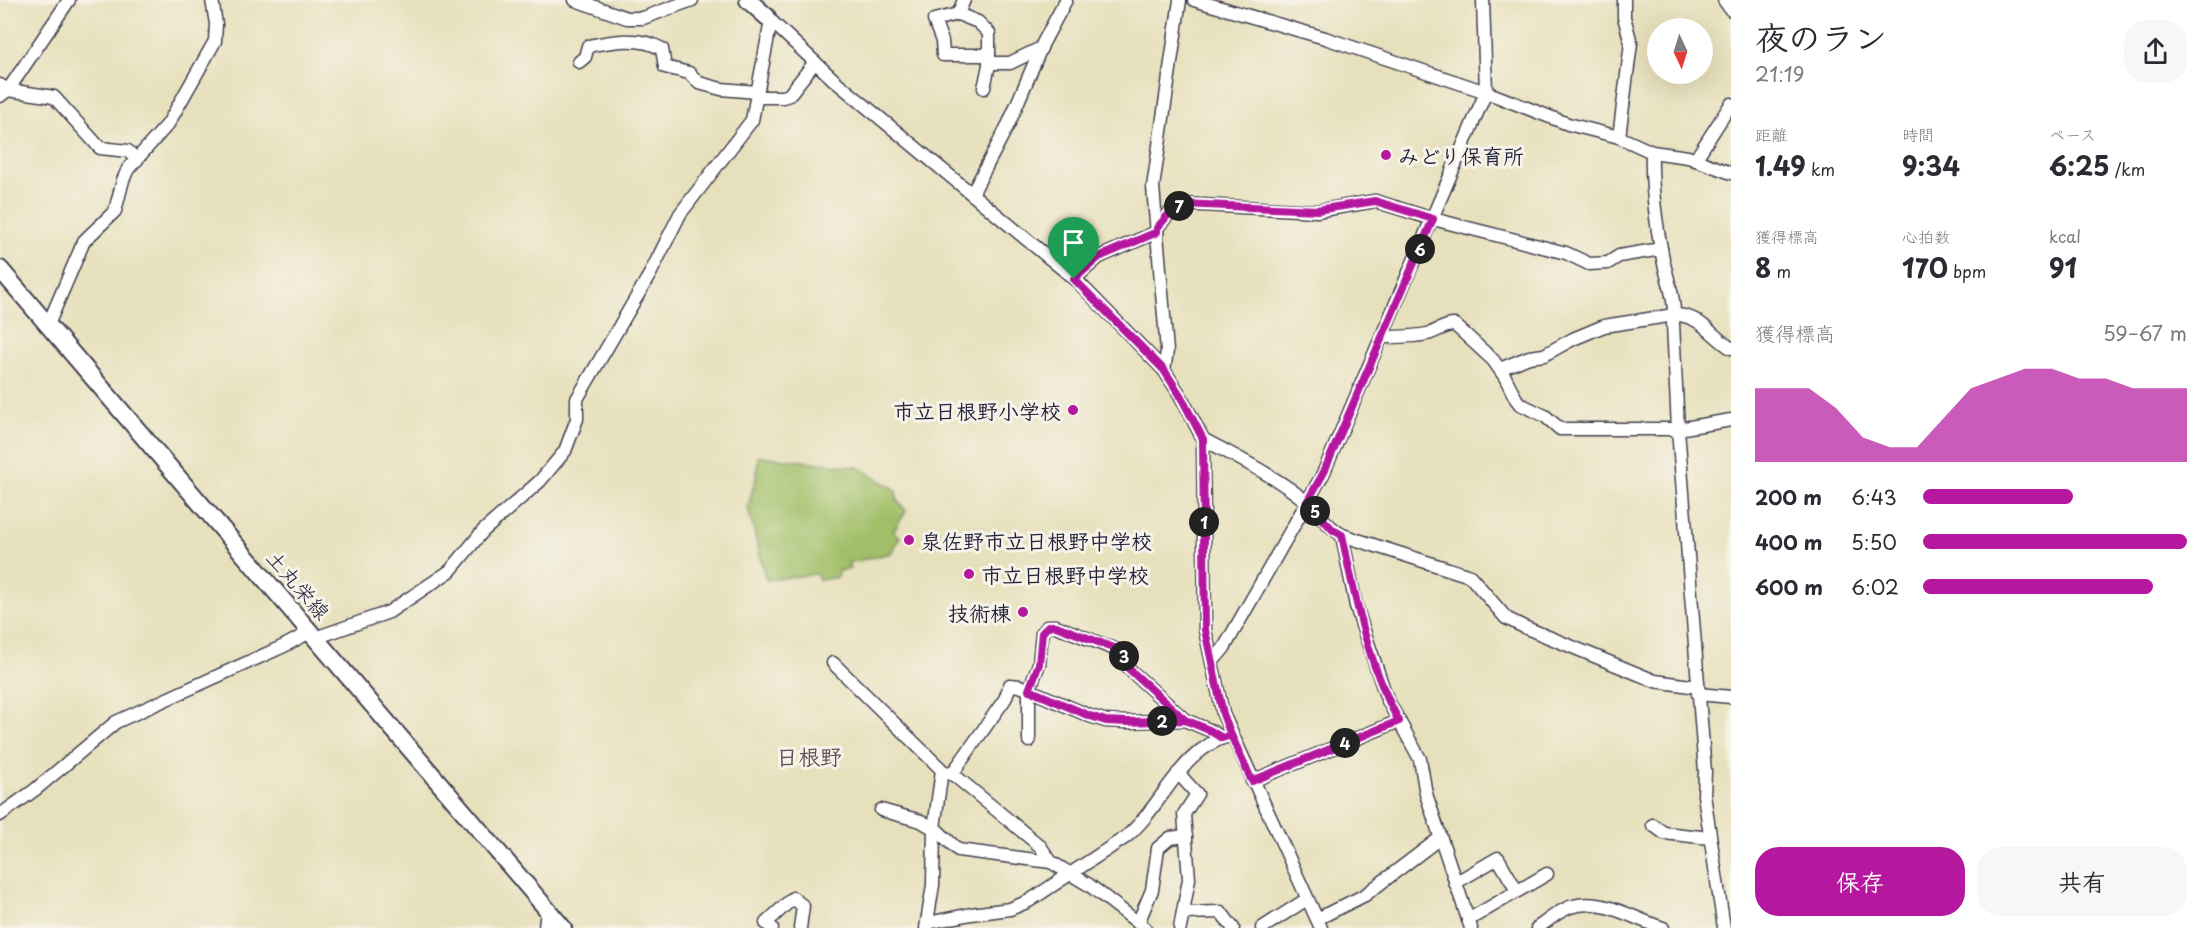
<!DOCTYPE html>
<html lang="ja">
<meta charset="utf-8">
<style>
:root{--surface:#fff;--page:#f7f7f7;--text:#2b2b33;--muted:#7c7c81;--accent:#b5179e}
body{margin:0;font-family:"Playpen Sans","Klee One",sans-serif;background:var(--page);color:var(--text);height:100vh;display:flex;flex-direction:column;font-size:22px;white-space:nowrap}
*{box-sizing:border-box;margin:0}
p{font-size:20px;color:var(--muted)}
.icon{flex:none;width:33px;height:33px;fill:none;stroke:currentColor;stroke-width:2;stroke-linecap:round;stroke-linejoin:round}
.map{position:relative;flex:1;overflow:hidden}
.sheet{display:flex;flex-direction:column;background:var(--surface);width:480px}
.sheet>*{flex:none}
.needle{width:39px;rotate:176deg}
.buttons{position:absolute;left:1647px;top:18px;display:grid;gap:12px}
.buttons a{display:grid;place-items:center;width:66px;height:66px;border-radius:50%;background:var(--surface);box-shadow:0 6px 24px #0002;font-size:30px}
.pin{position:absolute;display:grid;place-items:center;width:51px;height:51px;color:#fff;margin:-62px -26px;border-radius:50% 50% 50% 0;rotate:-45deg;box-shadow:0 0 6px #0007}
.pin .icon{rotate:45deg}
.km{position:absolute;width:30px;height:30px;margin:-15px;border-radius:50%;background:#222;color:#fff;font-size:16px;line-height:30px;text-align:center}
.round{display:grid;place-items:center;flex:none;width:63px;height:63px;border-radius:24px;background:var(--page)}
.overview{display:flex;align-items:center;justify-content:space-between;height:102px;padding:0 24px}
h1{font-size:33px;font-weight:700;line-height:45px}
.stats{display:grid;grid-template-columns:repeat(3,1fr);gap:9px;height:102px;padding:6px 24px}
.stats div{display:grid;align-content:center}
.stats b{font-size:26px;font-weight:700}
.stats small{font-size:16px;font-weight:400}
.stats p{font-size:16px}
.chart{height:168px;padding:12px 24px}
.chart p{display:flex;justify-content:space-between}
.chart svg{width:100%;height:108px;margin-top:6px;fill:var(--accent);opacity:.7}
.primary-button{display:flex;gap:12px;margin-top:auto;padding:12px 24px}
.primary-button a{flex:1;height:69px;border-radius:24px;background:var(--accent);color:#fff;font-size:24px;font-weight:700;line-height:69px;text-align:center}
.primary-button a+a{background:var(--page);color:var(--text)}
ul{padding:0 24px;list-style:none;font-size:20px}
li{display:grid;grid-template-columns:96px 72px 1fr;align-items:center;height:45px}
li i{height:15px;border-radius:8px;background:var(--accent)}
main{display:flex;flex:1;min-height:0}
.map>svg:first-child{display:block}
.green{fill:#a1bf67;stroke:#627051;stroke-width:1.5}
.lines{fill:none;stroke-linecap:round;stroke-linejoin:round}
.minor-casing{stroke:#403e4e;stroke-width:15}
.major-casing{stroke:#403e4e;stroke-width:20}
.minor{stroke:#fff;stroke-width:12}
.major{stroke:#fff;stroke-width:16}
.route-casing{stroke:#fff;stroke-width:12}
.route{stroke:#b5179e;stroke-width:8}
.poi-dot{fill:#b5179e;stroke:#f7f3e8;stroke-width:2}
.labels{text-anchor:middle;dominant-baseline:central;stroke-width:6;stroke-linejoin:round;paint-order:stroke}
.poi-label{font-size:21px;font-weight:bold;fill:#22223b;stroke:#f7f3e8;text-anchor:start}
.street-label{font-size:21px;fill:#22223b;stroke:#f7f3e8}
.neighbourhood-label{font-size:22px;font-weight:bold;fill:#5e4f56;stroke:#f7f3e8}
</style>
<main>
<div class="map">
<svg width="1731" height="928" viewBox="0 0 1731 928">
<rect width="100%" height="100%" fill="#f7f3e8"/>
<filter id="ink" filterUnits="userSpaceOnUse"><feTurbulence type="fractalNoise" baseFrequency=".0167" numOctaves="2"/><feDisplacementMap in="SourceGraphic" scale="12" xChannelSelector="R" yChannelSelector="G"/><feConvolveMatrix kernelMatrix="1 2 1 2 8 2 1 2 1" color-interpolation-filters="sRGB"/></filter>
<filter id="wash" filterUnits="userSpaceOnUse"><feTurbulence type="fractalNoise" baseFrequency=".008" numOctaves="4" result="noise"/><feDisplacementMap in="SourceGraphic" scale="24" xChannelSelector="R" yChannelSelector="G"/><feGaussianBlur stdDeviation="1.35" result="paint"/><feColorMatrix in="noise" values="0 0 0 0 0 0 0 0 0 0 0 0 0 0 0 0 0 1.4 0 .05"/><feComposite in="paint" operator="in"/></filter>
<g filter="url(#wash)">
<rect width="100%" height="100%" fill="#e7e0bc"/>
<path class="green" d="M758,456L857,467L895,489L898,502L906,511L893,532L900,537L891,553L848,563L850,569L838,571V577L819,580L817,574L766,580L748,507L757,474Z"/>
</g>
<g filter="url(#ink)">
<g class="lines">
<g class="minor-casing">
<g id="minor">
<path d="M575,0L627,18H643L692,0"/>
<path d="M964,0L958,14L978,22L989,33V65L984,88"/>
<path d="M1194,0L1325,38L1486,92L1568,124L1619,137L1652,152L1688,157L1731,173"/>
<path d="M1724,0L1731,10"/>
<path d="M958,14L934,20L942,41L943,55H989"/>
<path d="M767,17L834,80L1077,281L1164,370L1180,395L1203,439L1205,630L1223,714L1321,928"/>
<path d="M579,62L585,57L588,46C612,41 640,36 662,49L665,67L689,73L699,83L721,89L757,92"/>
<path d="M989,63H1010L1041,48"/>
<path d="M0,85L8,90L54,97L100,148L128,151L137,160"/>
<path d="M0,96L8,90L69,0"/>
<path d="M756,97H783L789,95L815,62"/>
<path d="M1619,137L1631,43L1624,17V0"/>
<path d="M1652,152C1651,187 1656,224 1663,259C1667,280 1677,301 1673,323L1678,429L1705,772L1704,795L1724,928"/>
<path d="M1695,160L1731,104"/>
<path d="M972,194L1009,123L1043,43L1066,0"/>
<path d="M1157,228L1173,209L1182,204L1317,211L1375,201L1433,219L1566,253L1589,264L1608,263L1619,256L1661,249"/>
<path d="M1074,279L1099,257L1157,232"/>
<path d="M48,325L84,241L115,211L123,180L128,169L168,124L215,41L216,24L212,0"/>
<path d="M1382,337C1397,337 1412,337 1427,334C1437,332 1445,324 1455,325L1493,360L1505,377L1516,399L1520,404L1545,416L1560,429H1678L1731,420"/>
<path d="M1500,369L1529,357L1544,355L1573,339L1604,326L1674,315C1700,314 1711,336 1731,348"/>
<path d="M1164,370L1167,351L1153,187L1180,0"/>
<path d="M1203,439C1236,457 1279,478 1308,503C1319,514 1328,527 1342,535L1470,576L1506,618L1524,627L1655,681L1698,687"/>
<path d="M1342,535L1356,606L1363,628L1387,699L1420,759L1426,794L1471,928"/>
<path d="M315,638L389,612L450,571L483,531L540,481L565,451L577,419V399L650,274L680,214L752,120L771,21"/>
<path d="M1213,661L1224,648L1323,474L1486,92L1483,0"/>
<path d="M833,663L942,770L934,828L933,885L926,928"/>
<path d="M1698,694L1731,697"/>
<path d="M1029,741V690L1039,664L1042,633L1048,626H1056L1122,652L1129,669L1185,720"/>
<path d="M946,772L955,776L1040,846L1051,862L1089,885L1145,928"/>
<path d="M1178,773L1197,794L1184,814L1189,879L1180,928"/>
<path d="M952,774L1005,699L1010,685L1020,686L1090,716L1106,721L1127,722L1185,720L1209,730L1222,738"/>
<path d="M1252,781L1399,721"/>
<path d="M881,810L921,821L938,831L958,850L1051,862"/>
<path d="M0,815L36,789L116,722L284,646L310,632"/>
<path d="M1653,825L1664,833L1710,838"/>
<path d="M1455,883L1498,858L1517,891"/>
<path d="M1183,913L1221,912L1233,928"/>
<path d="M1317,919L1365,895L1440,838"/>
<path d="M1468,920L1547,874"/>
<path d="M928,923L971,914L1010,909L1029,901L1126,837C1163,806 1180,749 1231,735"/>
<path d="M1138,923L1152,890L1158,848L1170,838L1186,836"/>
<path d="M545,928L547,910"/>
<path d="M772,928L766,923L793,898L803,906L800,928"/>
<path d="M1262,928L1307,899"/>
<path d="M1537,928C1549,920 1563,907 1578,905C1607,900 1636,920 1663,928"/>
</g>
</g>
<g class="major-casing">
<g id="major">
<path d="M748,0L767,17"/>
<path d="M0,269L563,928"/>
</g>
</g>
<use href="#minor" class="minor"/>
<use href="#major" class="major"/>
</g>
</g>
<g class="lines" filter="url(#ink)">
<g class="route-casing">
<path id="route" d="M1074,279L1164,370L1180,395L1203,439L1205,630L1223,714L1231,735L1222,738L1209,730L1185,720L1127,722L1106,721L1090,716L1029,690L1039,664L1042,633L1048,626H1056L1114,648L1122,652L1129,669L1185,720L1209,730L1222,738L1231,735L1252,781L1399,721C1368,665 1355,598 1342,535L1333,530L1307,502L1323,474L1433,219L1375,201L1317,210L1182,204L1173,209L1157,228V232L1099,257L1074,279"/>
</g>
<use href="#route" class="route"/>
</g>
<g class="poi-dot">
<circle cx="1386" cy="155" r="6"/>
<circle cx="1073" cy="410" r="6"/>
<circle cx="909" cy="540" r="6"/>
<circle cx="969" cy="574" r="6"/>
<circle cx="1023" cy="612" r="6"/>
</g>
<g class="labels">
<g class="poi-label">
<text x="1398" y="155">みどり保育所</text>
<text x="1061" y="410" text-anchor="end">市立日根野小学校</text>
<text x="921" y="540">泉佐野市立日根野中学校</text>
<text x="981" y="574">市立日根野中学校</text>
<text x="1011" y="612" text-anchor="end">技術棟</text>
</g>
<g class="street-label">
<text transform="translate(299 584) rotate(49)">土丸栄線</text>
</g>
<g class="neighbourhood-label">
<text x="809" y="755">日根野</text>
</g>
</g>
</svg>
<div class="buttons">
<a><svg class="needle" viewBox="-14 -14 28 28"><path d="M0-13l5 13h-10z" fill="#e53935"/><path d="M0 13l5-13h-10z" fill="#7c7c81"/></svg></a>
</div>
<div class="pin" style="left:1074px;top:279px;background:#1e9e55"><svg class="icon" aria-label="arrive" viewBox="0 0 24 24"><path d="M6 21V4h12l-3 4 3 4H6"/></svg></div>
<b class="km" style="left:1204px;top:522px">1</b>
<b class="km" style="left:1162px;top:721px">2</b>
<b class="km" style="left:1124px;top:656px">3</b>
<b class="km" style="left:1345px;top:743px">4</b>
<b class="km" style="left:1315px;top:511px">5</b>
<b class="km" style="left:1420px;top:249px">6</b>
<b class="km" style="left:1179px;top:206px">7</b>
</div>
<section class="sheet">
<div class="overview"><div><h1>夜のラン</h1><p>21:19</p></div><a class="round"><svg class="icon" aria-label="share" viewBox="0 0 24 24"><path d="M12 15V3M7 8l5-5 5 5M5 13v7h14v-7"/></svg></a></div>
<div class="stats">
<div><p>距離</p><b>1.49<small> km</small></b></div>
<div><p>時間</p><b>9:34</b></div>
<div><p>ペース</p><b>6:25<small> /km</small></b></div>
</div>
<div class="stats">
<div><p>獲得標高</p><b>8<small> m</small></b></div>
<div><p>心拍数</p><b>170<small> bpm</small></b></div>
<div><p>kcal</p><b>91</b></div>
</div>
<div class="chart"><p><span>獲得標高</span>59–67 m</p>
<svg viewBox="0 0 160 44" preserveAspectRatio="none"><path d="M0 44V14L10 14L20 14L30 22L40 34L50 38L60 38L70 26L80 14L90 10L100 6L110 6L120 10L130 10L140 14L150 14L160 14V44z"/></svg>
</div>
<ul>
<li><b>200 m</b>6:43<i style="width:57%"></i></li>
<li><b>400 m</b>5:50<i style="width:100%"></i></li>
<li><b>600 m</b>6:02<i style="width:87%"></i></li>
</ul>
<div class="primary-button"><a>保存</a><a>共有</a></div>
</section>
</main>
